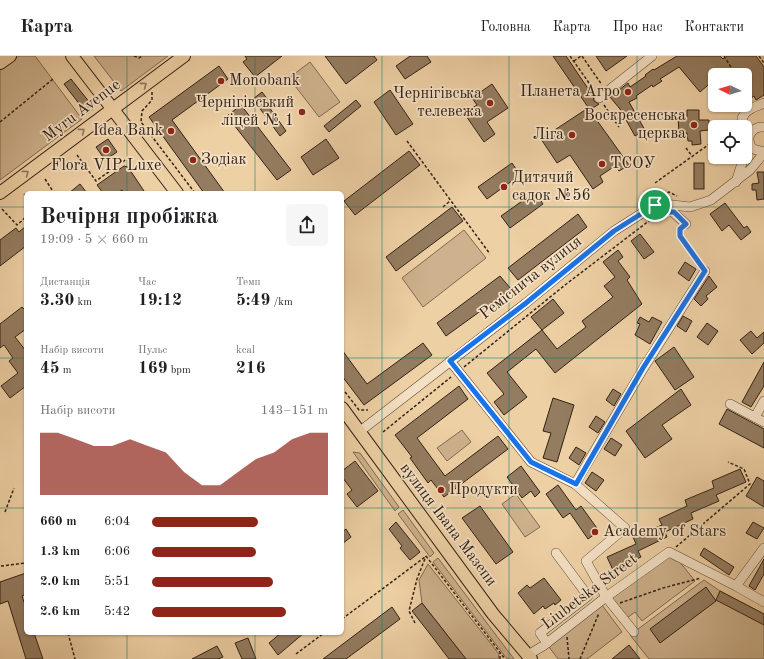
<!DOCTYPE html>
<html lang="uk">
<meta charset="utf-8">
<style>
:root{--surface:#fff;--page:#f6f6f6;--text:#202124;--muted:#757577;--line:#e0e0e0;--accent:#8f2418}
body{margin:0;font-family:"Old Standard TT",serif;background:var(--page);color:var(--text);height:100vh;display:flex;flex-direction:column;font-size:15px;white-space:nowrap}
*{box-sizing:border-box;margin:0}
p{font-size:13px;color:var(--muted)}
.icon{flex:none;width:22px;height:22px;fill:none;stroke:currentColor;stroke-width:2;stroke-linecap:round;stroke-linejoin:round}
.map{position:relative;flex:1;overflow:hidden}
.side{position:absolute;left:24px;top:135px;width:320px;height:444px;display:flex;flex-direction:column;background:var(--surface);border-radius:6px;box-shadow:0 1px 3px #0004}
.side>*{flex:none}
.needle{width:26px;rotate:275deg}
.controls{position:absolute;left:708px;top:12px;display:grid;gap:8px}
.controls a{display:grid;place-items:center;width:44px;height:44px;border-radius:6px;background:var(--surface);box-shadow:0 1px 3px #0004;font-size:20px}
.pin{position:absolute;display:grid;place-items:center;width:34px;height:34px;color:#fff;margin:-17px;border:2px solid #fff;border-radius:50%;box-shadow:0 1px 4px #0007}
.round{display:grid;place-items:center;flex:none;width:42px;height:42px;border-radius:6px;background:var(--page)}
.summary{display:flex;align-items:center;justify-content:space-between;height:68px;padding:0 16px}
h1{font-size:22px;font-weight:700;line-height:30px}
.metrics{display:grid;grid-template-columns:repeat(3,1fr);gap:6px;height:68px;padding:4px 16px}
.metrics div{display:grid;align-content:center}
.metrics b{font-size:17px;font-weight:700}
.metrics small{font-size:11px;font-weight:400}
.metrics p{font-size:11px}
.chart{height:112px;padding:8px 16px}
.chart p{display:flex;justify-content:space-between}
.chart svg{width:100%;height:72px;margin-top:4px;fill:var(--accent);opacity:.7}
ul{padding:0 16px;list-style:none;font-size:13px}
li{display:grid;grid-template-columns:64px 48px 1fr;align-items:center;height:30px}
li i{height:10px;border-radius:5px;background:var(--accent)}
header{display:flex;align-items:center;gap:24px;box-sizing:border-box;height:56px;padding:0 20px;background:var(--surface);border-bottom:1px solid var(--line)}
header strong{font-size:19px}
nav{display:flex;gap:22px;margin-inline-start:auto;font-size:14px}
.map>svg:first-child{display:block}
.green{fill:#ceb28d;stroke:#806a51}
.building{fill:#947c60;stroke:#322215}
.lines{fill:none;stroke-linecap:round;stroke-linejoin:round}
.minor-casing{stroke:#614e39;stroke-width:10}
.major-casing{stroke:#322215;stroke-width:14}
.path{stroke:#322215;stroke-width:1.5;stroke-dasharray:3 2;stroke-linecap:butt}
.minor{stroke:#f4e0c4;stroke-width:9}
.major{stroke:#eed0a5;stroke-width:12}
.oneway{stroke:#90795d}
.route-casing{stroke:#fff;stroke-width:8}
.route{stroke:#1a73e8;stroke-width:5}
.grid{fill:none;stroke:#0f766e;stroke-width:1;stroke-opacity:0.55}
.poi-dot{fill:#8f2418;stroke:#f4e0c4;stroke-width:1.5}
.labels{text-anchor:middle;dominant-baseline:central;stroke-width:3.5;stroke-linejoin:round;paint-order:stroke}
.poi-label{font-size:16px;fill:#322215;stroke:#f4e0c4;text-anchor:start}
.street-label{font-size:16px;fill:#322215;stroke:#f4e0c4}
</style>
<header>
<strong>Карта</strong>
<nav><a>Головна</a><a>Карта</a><a>Про нас</a><a>Контакти</a></nav>
</header>
<div class="map">
<svg width="764" height="603" viewBox="0 0 764 603">
<rect width="100%" height="100%" fill="#eed0a5"/>
<filter id="stains"><feTurbulence type="fractalNoise" baseFrequency=".005" numOctaves="4"/><feColorMatrix values="0 0 0 0 .2 0 0 0 0 .09 0 0 0 0 .02 0 0 0 .5 -.17"/></filter>
<radialGradient id="worn" r=".72"><stop offset=".6" stop-color="#630" stop-opacity="0"/><stop offset="1" stop-color="#630" stop-opacity=".3"/></radialGradient>
<g class="green">
<path d="M19,0H35L82,63L0,124V14Z"/>
<path d="M94,0H168L121,35Z"/>
<path d="M310,6L340,46L319,61L289,22Z"/>
<path d="M464,174L486,202L423,251L402,222Z"/>
<path d="M462,374L471,386L447,405L437,392Z"/>
<path d="M353,396L360,397L399,451L395,455Z"/>
<path d="M516,438L540,471L525,481L502,448Z"/>
<path d="M403,454L434,497L430,501L398,458Z"/>
<path d="M670,500L679,505L695,525L642,565L635,556L627,562L612,542Z"/>
<path d="M438,502L514,603H507L433,506Z"/>
<path d="M428,508L499,598L498,603H466L422,547L419,524Z"/>
<path d="M704,524L720,535L764,558V603H649L630,579Z"/>
<path d="M602,549L622,576L587,603H558L549,591Z"/>
</g>
<g class="building">
<path d="M245,0H282L255,21L243,6L247,3Z"/>
<path d="M325,0H374L377,4L346,28Z"/>
<path d="M410,0H427L431,6L405,23L396,10Z"/>
<path d="M553,0H566L593,40L594,45L599,48L590,54Z"/>
<path d="M596,0H627L606,15Z"/>
<path d="M677,0H720L723,3L727,0H756L764,11V39L756,44L754,40L745,46V19H715V23L700,36L679,11L660,23L662,25L653,31L652,29L636,40L637,42L629,46L645,74L635,80L620,53L610,41L628,27L630,31L646,20L645,19L653,13L654,14Z"/>
<path d="M219,10L228,23L172,64L225,137H204L149,61Z"/>
<path d="M71,23L94,52L87,58L64,28Z"/>
<path d="M492,28L508,52L487,66L495,78L484,86L464,57L477,49L472,42Z"/>
<path d="M390,34L413,68L396,79L374,46Z"/>
<path d="M262,36L272,49L269,51L286,75L280,80L253,43Z"/>
<path d="M356,44L361,50L329,76L324,70Z"/>
<path d="M241,49L291,114L277,124L227,60Z"/>
<path d="M588,52L629,109L619,115L615,110L600,120L603,126L593,133L570,99L557,107L541,83Z"/>
<path d="M687,54H699V64H709V74L700,75L701,88L692,89V85H688L687,77H679L678,62H687Z"/>
<path d="M108,83L117,96L105,104L96,91Z"/>
<path d="M326,83L339,102L313,119L301,101Z"/>
<path d="M409,95L420,109L355,159L344,145Z"/>
<path d="M512,107L520,119L487,143L478,131Z"/>
<rect x="694" y="107" width="10" height="26"/>
<path d="M124,110L128,111L144,135L141,137H124L122,134L118,137H103L97,129Z"/>
<path d="M757,116H764V143L757,144L756,134H752V128L759,127Z"/>
<path d="M80,128L87,137H69Z"/>
<path d="M535,136L543,148L510,172L501,160Z"/>
<path d="M725,147L744,172L747,170L751,176L741,184L729,169L722,175L710,158Z"/>
<path d="M452,151L463,165L396,215L386,201Z"/>
<path d="M578,158L587,171L518,224L508,212Z"/>
<path d="M26,170V190L0,210V184L16,172L19,176Z"/>
<path d="M640,178L654,196L644,203L631,185Z"/>
<path d="M618,194L623,201L618,205L630,221L627,224L642,248L555,317L536,293L507,316L527,341L504,359L494,346L504,338L487,317L542,274L557,293L586,271L582,265L613,241L604,230L615,221L603,206Z"/>
<path d="M685,206L696,213L689,225L678,217Z"/>
<path d="M500,220L511,233L446,280L437,267Z"/>
<path d="M709,220L717,231L706,240L708,243L701,250L694,243Z"/>
<path d="M553,243L564,257L542,274L531,261Z"/>
<path d="M22,251L26,255V273L15,281L26,295V330L10,342L1,330L18,317L9,305L13,302L4,289L0,292V268Z"/>
<path d="M683,260L692,265L686,276L677,270Z"/>
<path d="M640,261L649,266L652,261L662,266L650,288L635,279L640,268L637,267Z"/>
<path d="M707,267L718,275L708,289L697,281Z"/>
<path d="M751,275L757,282L764,276V287L752,298L740,284Z"/>
<path d="M423,287L432,299L364,349L342,320V294L367,328Z"/>
<path d="M674,291L694,321L675,334L655,305Z"/>
<path d="M764,306V330L751,351L742,346Z"/>
<path d="M459,330L468,343L417,382L445,420L498,380L508,393L444,441L431,424L428,427L410,402L412,401L395,379Z"/>
<path d="M613,333L621,338L614,350L606,344Z"/>
<path d="M681,333L691,349L662,369L672,383L645,402L626,375Z"/>
<path d="M553,342L574,349L557,406L543,402L551,377L543,375Z"/>
<path d="M727,353L764,373V392L719,368Z"/>
<path d="M596,360L605,366L598,377L589,371Z"/>
<path d="M611,382L622,389L615,400L604,393Z"/>
<path d="M576,391L586,397L579,409L569,402Z"/>
<path d="M355,405L378,435L357,451L347,438L352,434L342,421V415Z"/>
<path d="M521,410L540,436L535,441L531,435L522,442L507,421Z"/>
<path d="M740,413L746,426L716,439L719,445L691,457L693,463L665,476L667,481L638,495L641,501L613,514L607,501L636,488L633,481L662,469L659,463L687,450L685,444L714,432L712,425Z"/>
<path d="M592,416L604,424L596,435L585,427Z"/>
<path d="M757,421L764,425V451L746,440Z"/>
<path d="M558,429L576,454L581,450L599,475L588,483L570,457L563,462L546,438Z"/>
<path d="M480,450L513,496L496,508L462,462Z"/>
<path d="M396,466L420,496L410,504L400,492L402,490L389,473Z"/>
<path d="M753,466L764,472L757,483L746,477Z"/>
<path d="M346,473L351,481L342,488V476Z"/>
<path d="M704,492L734,511L729,519L700,499Z"/>
<path d="M764,503V518L755,534L749,530Z"/>
<path d="M26,517V538L22,540L26,552V577H34L43,603H26L8,545L0,548V526Z"/>
<path d="M544,522L561,544L555,549L554,547L545,553L543,550L534,558L518,537L527,529L530,532Z"/>
<path d="M706,531L716,545L660,587L650,573Z"/>
<path d="M720,535L764,558V569L716,544Z"/>
<path d="M422,547L466,603H449L430,578L412,555Z"/>
<path d="M392,551L400,563L346,603H323Z"/>
<path d="M281,577H304L278,599L269,587Z"/>
<path d="M248,582L256,603H242L235,587Z"/>
<path d="M629,589L640,603H612Z"/>
<path d="M217,590L223,601L218,603H192Z"/>
</g>
<g class="lines">
<g class="minor-casing">
<g id="minor">
<path d="M599,42L652,0"/>
<path d="M744,71L742,62L746,56L752,52L764,47"/>
<path d="M764,71C751,70 744,83 753,93L764,96"/>
<path d="M736,126L744,101"/>
<path d="M664,148L686,168"/>
<path d="M450,305L531,406L575,428L625,472L586,505L606,541L634,576"/>
<path d="M730,348L764,366"/>
<path d="M755,361L764,345"/>
<path d="M359,376L526,247L614,175L655,149L664,148L690,151L711,144L750,114L764,97"/>
<path d="M575,428L643,313L705,215"/>
<path d="M736,530L764,492"/>
<path d="M547,587L540,577L588,540L556,497"/>
<path d="M528,599L543,590L606,541L669,496L736,530L764,546"/>
</g>
</g>
<g class="major-casing">
<g id="major">
<path d="M72,0L177,137"/>
<path d="M0,7L10,0"/>
<path d="M0,137L184,0"/>
<path d="M342,352L493,558L531,603"/>
</g>
</g>
<g class="path">
<path d="M134,0L139,2L142,0"/>
<path d="M570,0L594,34"/>
<path d="M582,0L602,29"/>
<path d="M724,0L736,19"/>
<path d="M759,0L764,7"/>
<path d="M574,5L581,0"/>
<path d="M745,34L751,44"/>
<path d="M152,36V44L142,55L141,66L195,137"/>
<path d="M604,49L619,71"/>
<path d="M0,66L53,23"/>
<path d="M730,71L735,67"/>
<path d="M407,85L490,198"/>
<path d="M686,92L692,100"/>
<path d="M77,99L96,125L128,102"/>
<path d="M45,123L54,137"/>
<path d="M655,127L715,84"/>
<path d="M24,138L26,140"/>
<path d="M663,139L669,136L677,140"/>
<path d="M443,151L450,145"/>
<path d="M2,153L17,169L26,161"/>
<path d="M680,175V180L700,208"/>
<path d="M464,311L565,229L654,161"/>
<path d="M342,332L359,354H368"/>
<path d="M383,376L451,321"/>
<path d="M5,456L14,432"/>
<path d="M676,491L750,428L744,413L728,406"/>
<path d="M426,500L505,603"/>
<path d="M1,510L26,507"/>
<path d="M620,547L663,532L701,522"/>
<path d="M342,563L425,501"/>
<path d="M415,567L409,555L417,523L426,500"/>
<path d="M68,577L75,603"/>
<path d="M567,581L569,603"/>
<path d="M296,598L324,577"/>
<path d="M500,603V597"/>
<path d="M580,603L599,557"/>
</g>
<use href="#minor" class="minor"/>
<use href="#major" class="major"/>
</g>
<defs><path id="oneway-chevron" d="M-2-3.5L2.5 0L-2 3.5" fill="none" stroke-width="1.6" stroke-linecap="round" stroke-linejoin="round"/></defs>
<g class="oneway">
<use href="#oneway-chevron" transform="translate(144 29) rotate(-37)"/>
<use href="#oneway-chevron" transform="translate(82 75) rotate(-37)"/>
<use href="#oneway-chevron" transform="translate(26 117) rotate(-37)"/>
</g>
<g class="lines">
<g class="route-casing">
<path id="route" d="M655,149L660,156H674L686,168L680,173V180L705,215L643,312L576,428L531,406L450,305L526,247L614,175Z"/>
</g>
<use href="#route" class="route"/>
</g>
<path class="grid" d="M127,0V137M255,0V137M382,0V603M509,0V603M637,0V603M0,151H26M342,151H764M0,302H26M342,302H764M0,452H26M342,452H764M127,577V603M255,577V603"/>
<g class="poi-dot">
<circle cx="221" cy="25" r="4"/>
<circle cx="628" cy="36" r="4"/>
<circle cx="490" cy="47" r="4"/>
<circle cx="302" cy="56" r="4"/>
<circle cx="694" cy="69" r="4"/>
<circle cx="171" cy="75" r="4"/>
<circle cx="572" cy="79" r="4"/>
<circle cx="106" cy="94" r="4"/>
<circle cx="193" cy="104" r="4"/>
<circle cx="602" cy="108" r="4"/>
<circle cx="504" cy="131" r="4"/>
<circle cx="441" cy="434" r="4"/>
<circle cx="595" cy="476" r="4"/>
</g>
<g class="labels">
<g class="poi-label">
<text x="229" y="25">Monobank</text>
<text x="620" y="36" text-anchor="end">Планета Агро</text>
<text x="482" y="38" text-anchor="end">Чернігівська<tspan x="482" dy="18">телевежа</tspan></text>
<text x="294" y="47" text-anchor="end">Чернігівський<tspan x="294" dy="18">ліцей № 1</tspan></text>
<text x="686" y="60" text-anchor="end">Воскресенська<tspan x="686" dy="18">церква</tspan></text>
<text x="163" y="75" text-anchor="end">Idea Bank</text>
<text x="564" y="79" text-anchor="end">Ліга</text>
<text x="201" y="104">Зодіак</text>
<text x="610" y="108">ТСОУ</text>
<text x="106" y="110" text-anchor="middle">Flora VIP Luxe</text>
<text x="512" y="122">Дитячий<tspan x="512" dy="18">садок №56</tspan></text>
<text x="449" y="434">Продукти</text>
<text x="603" y="476">Academy of Stars</text>
</g>
<g class="street-label">
<text transform="translate(82 55) rotate(-37)">Myru Avenue</text>
<text transform="translate(531 222) rotate(-38)">Реміснича вулиця</text>
<text transform="translate(448 469) rotate(53)">вулиця Івана Мазепи</text>
<text transform="translate(590 536) rotate(-37)">Liubetska Street</text>
</g>
</g>
<rect width="100%" height="100%" filter="url(#stains)"/>
<rect width="100%" height="100%" fill="url(#worn)"/>
</svg>
<div class="controls">
<a><svg class="needle" viewBox="-14 -14 28 28"><path d="M0-13l5 13h-10z" fill="#e53935"/><path d="M0 13l5-13h-10z" fill="#757577"/></svg></a>
<a><svg class="icon" aria-label="locate" viewBox="0 0 24 24"><circle cx="12" cy="12" r="6"/><path d="M12 2v4M12 18v4M2 12h4M18 12h4"/></svg></a>
</div>
<div class="pin" style="left:655px;top:149px;background:#1e9e55"><svg class="icon" aria-label="arrive" viewBox="0 0 24 24"><path d="M6 21V4h12l-3 4 3 4H6"/></svg></div>
<section class="side">
<div class="summary"><div><h1>Вечірня пробіжка</h1><p>19:09 · 5 × 660 m</p></div><a class="round"><svg class="icon" aria-label="share" viewBox="0 0 24 24"><path d="M12 15V3M7 8l5-5 5 5M5 13v7h14v-7"/></svg></a></div>
<div class="metrics">
<div><p>Дистанція</p><b>3.30<small> km</small></b></div>
<div><p>Час</p><b>19:12</b></div>
<div><p>Темп</p><b>5:49<small> /km</small></b></div>
</div>
<div class="metrics">
<div><p>Набір висоти</p><b>45<small> m</small></b></div>
<div><p>Пульс</p><b>169<small> bpm</small></b></div>
<div><p>kcal</p><b>216</b></div>
</div>
<div class="chart"><p><span>Набір висоти</span>143–151 m</p>
<svg viewBox="0 0 160 44" preserveAspectRatio="none"><path d="M0 44V6L10 6L20 10L30 14L40 14L50 10L60 14L70 18L80 30L90 38L100 38L110 30L120 22L130 18L140 10L150 6L160 6V44z"/></svg>
</div>
<ul>
<li><b>660 m</b>6:04<i style="width:60%"></i></li>
<li><b>1.3 km</b>6:06<i style="width:59%"></i></li>
<li><b>2.0 km</b>5:51<i style="width:69%"></i></li>
<li><b>2.6 km</b>5:42<i style="width:76%"></i></li>
</ul>
</section>
</div>
